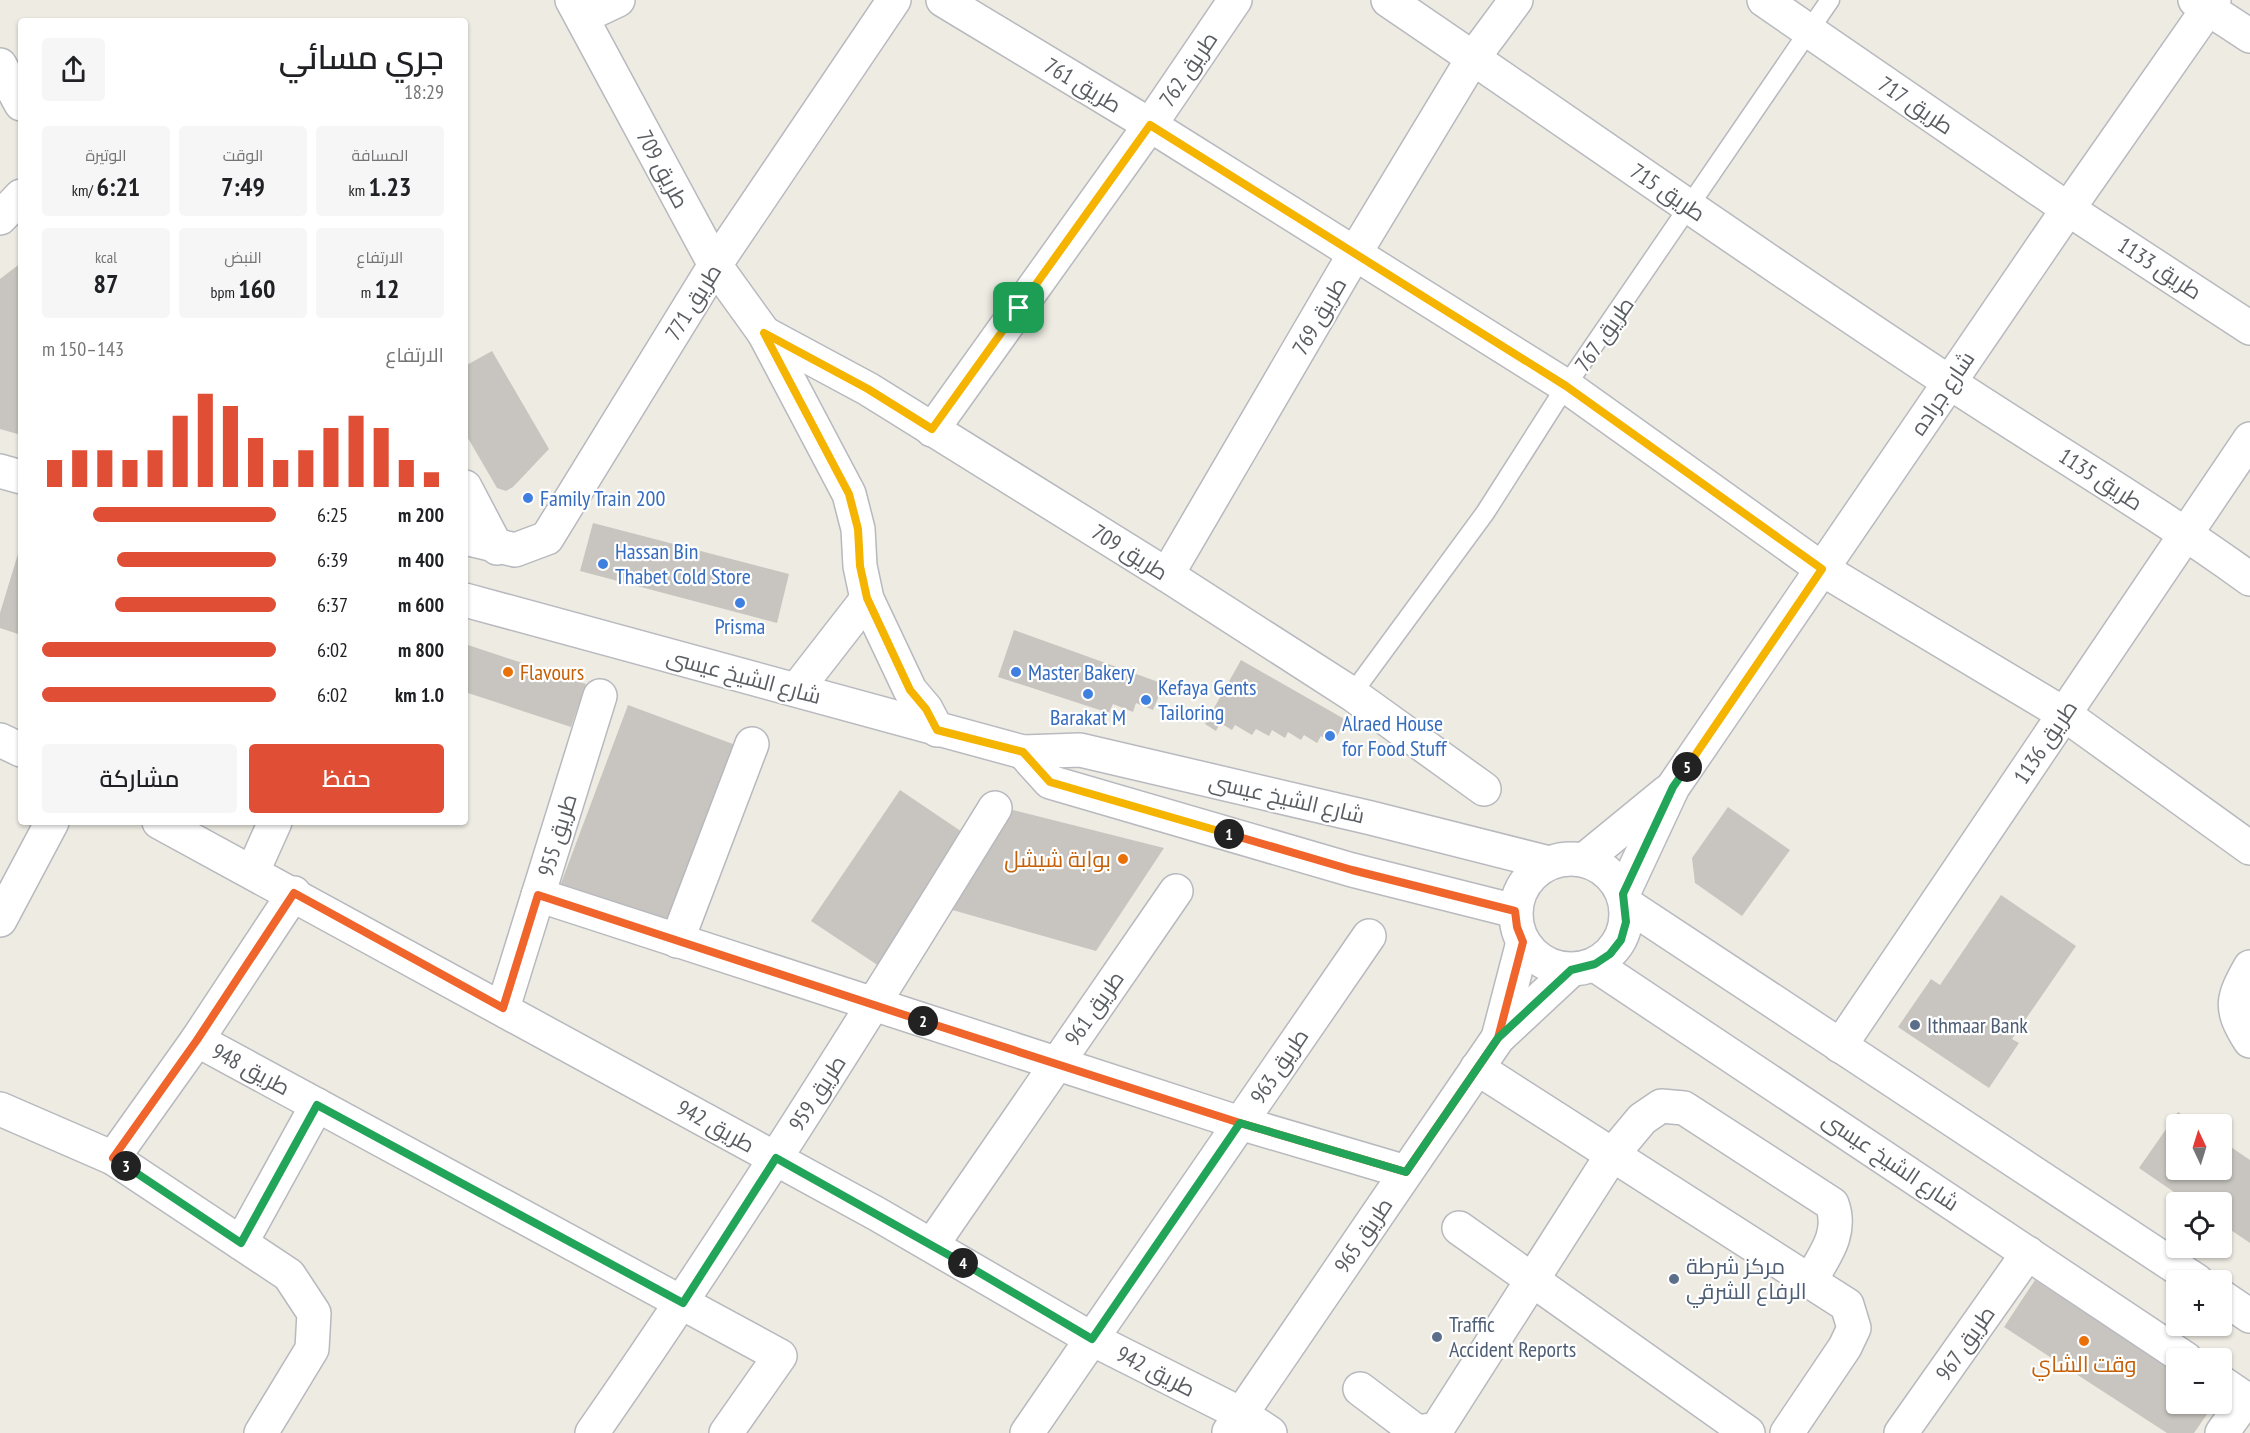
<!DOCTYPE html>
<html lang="ar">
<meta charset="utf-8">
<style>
:root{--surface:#fff;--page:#f6f6f6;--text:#202124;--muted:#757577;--accent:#e04e35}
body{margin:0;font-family:"PT Sans Narrow",Cairo,sans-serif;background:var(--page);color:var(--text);direction:rtl;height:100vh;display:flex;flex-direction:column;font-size:22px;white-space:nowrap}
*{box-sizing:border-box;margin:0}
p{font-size:20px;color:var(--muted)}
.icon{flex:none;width:33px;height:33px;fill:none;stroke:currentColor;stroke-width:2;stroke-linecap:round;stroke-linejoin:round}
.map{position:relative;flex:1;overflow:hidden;direction:ltr}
.drawer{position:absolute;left:18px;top:18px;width:450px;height:807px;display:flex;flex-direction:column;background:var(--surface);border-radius:6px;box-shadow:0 2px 4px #0004;direction:rtl}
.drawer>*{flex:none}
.needle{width:39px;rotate:356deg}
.controls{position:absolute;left:2166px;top:1114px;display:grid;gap:12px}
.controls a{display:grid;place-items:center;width:66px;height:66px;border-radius:6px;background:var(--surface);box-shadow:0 2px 4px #0004;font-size:30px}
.pin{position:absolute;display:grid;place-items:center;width:51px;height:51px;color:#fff;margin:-26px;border-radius:12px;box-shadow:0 3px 9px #0006}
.km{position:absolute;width:30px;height:30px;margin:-15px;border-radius:50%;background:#222;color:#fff;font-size:16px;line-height:30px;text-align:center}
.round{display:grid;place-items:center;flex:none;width:63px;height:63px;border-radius:6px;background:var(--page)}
.head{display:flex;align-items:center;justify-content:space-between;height:102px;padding:0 24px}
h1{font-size:33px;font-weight:600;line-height:45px}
.figures{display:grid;grid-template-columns:repeat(3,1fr);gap:9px;height:102px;padding:6px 24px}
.figures div{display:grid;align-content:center;border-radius:6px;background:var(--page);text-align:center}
.figures b{font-size:26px;font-weight:600}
.figures small{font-size:16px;font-weight:400}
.figures p{font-size:16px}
.chart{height:168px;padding:12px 24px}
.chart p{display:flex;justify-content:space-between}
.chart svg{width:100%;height:108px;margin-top:6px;stroke:var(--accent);stroke-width:6}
.primary-button{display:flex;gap:12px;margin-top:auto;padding:12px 24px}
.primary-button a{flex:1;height:69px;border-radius:6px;background:var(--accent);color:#fff;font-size:24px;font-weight:600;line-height:69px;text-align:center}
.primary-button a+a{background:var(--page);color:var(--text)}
ul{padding:0 24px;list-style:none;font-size:20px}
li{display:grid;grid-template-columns:96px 72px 1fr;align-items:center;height:45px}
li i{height:15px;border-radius:8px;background:var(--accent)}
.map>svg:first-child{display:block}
.building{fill:#c8c5c0}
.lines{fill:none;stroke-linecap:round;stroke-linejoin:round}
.lane-casing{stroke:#b7b9be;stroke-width:21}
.street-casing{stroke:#b7b9be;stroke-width:36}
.secondary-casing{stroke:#b8bac0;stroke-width:36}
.lane{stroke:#fff;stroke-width:18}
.street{stroke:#fff;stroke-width:33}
.secondary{stroke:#fff;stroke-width:33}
.split-1-casing{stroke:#fff;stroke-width:12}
.split-2-casing{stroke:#fff;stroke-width:12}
.split-3-casing{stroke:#fff;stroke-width:12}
.split-4-casing{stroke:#fff;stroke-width:12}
.split-5-casing{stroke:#fff;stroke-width:12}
.split-6-casing{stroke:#fff;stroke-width:12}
.split-1{stroke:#f5b400;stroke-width:8}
.split-2{stroke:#f0652b;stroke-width:8}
.split-3{stroke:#f0652b;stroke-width:8}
.split-4{stroke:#22a559;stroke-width:8}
.split-5{stroke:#22a559;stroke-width:8}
.split-6{stroke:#f5b400;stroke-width:8}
.shop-dot{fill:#3f7fe0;stroke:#fff;stroke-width:2}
.food-dot{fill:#e8710a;stroke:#fff;stroke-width:2}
.service-dot{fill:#5c6f8a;stroke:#fff;stroke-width:2}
.labels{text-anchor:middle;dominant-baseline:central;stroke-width:4.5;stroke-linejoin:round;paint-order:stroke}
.street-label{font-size:22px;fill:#5a5d62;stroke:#fff}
.shop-label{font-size:22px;fill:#366cbe;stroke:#fff;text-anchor:start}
.food-label{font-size:22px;fill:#c56008;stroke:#fff;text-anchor:start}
.service-label{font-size:22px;fill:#4e5e75;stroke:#fff;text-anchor:start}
</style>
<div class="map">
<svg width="2250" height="1433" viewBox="0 0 2250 1433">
<rect width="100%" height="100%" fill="#edebe2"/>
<g class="building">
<path d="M21,263V435L0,429V279Z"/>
<path d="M492,351L549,449L513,487L506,491L497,488L465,433V366Z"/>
<path d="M593,523L789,574L777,623L580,571Z"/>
<path d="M21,544V635L0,628V613Z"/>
<path d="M1014,630L1164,684L1153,710L1136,703L1133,712L1113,704L1109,713L998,677Z"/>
<path d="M465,644L586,684L571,727L465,692Z"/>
<path d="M1241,660L1346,720L1333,743L1321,736L1317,743L1304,735L1301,740L1288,732L1285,738L1272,730L1269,736L1256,729L1252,735L1235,725L1232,730L1220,723L1216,731L1205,724Z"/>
<path d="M628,705L741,747L674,928L560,886Z"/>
<path d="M900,790L971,838L882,968L811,921Z"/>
<path d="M1728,807L1790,850L1742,916L1695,883L1692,858Z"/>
<path d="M1005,808L1164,848L1096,951L942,907Z"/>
<path d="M2001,895L2076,946L2012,1039L2019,1043L1989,1088L1898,1027L1931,979L1940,985Z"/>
<path d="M2178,1112L2198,1125H2176V1170H2222V1141L2250,1160V1243L2222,1224V1203H2190L2139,1168Z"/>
<path d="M2035,1280L2176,1372V1404H2214L2194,1433H2167L2004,1327Z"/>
</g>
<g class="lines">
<g class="lane-casing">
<path id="lane" d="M1352,694L1485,513L1566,386L1830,0"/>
</g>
<g class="street-casing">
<g id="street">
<path d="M572,0L715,265L764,333L849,494L858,529L860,566L867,599L910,690L926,709L937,730"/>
<path d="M943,0L1150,125L1566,386L1822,569L2064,714L2250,848"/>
<path d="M1388,0C1575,127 1760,258 1949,382C2049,448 2153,509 2250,579"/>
<path d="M1764,0L2068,209L2250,328"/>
<path d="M2195,0L2250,36"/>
<path d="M582,17L618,0"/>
<path d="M0,65L21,104"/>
<path d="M0,218L21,196"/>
<path d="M764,333L868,389L1167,575L1352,694L1484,789"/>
<path d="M932,430L1150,125L1235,0"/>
<path d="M465,487L497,548"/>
<path d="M465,538L515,550L547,538L715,265L894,0"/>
<path d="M1167,575L1355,253L1473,58L1516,0"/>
<path d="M797,689L867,599"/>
<path d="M0,740L21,750"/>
<path d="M159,822L877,1214L1092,1339L1241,1414L1270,1433"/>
<path d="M253,871L275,822"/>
<path d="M538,895L1240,1123L1406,1172"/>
<path d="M0,920L52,822"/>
<path d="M677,941L752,744"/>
<path d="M2250,967C2232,999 2229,1008 2250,1041"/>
<path d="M503,1008L600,696"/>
<path d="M1498,1038L1523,942"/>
<path d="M197,1040L780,1356L726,1433"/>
<path d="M1840,1046L2250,439"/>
<path d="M1477,1068L1847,1305L1854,1328L1845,1347L1787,1433"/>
<path d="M0,1109L113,1158L289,1275L314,1313L312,1349L261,1433"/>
<path d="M113,1158L197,1040L294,893"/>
<path d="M1459,1228L1748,1433"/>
<path d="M241,1243L317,1105"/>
<path d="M932,1245L1176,891"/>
<path d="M1360,1389L1417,1432L1437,1429L1612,1155L1642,1119L1661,1106L1684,1108L1832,1204C1843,1234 1824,1256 1810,1281"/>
<path d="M1229,1432L1498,1038L1571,970"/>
<path d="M592,1433C734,1229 865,1019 995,808"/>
<path d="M1027,1433L1369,936"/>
<path d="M1901,1433L2028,1253"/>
<path d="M2222,1433L2246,1399"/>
</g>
</g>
<g class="secondary-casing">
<g id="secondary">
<path d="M0,471L21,477"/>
<path d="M465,600L1023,752L1080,750L1371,818L1549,863"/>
<path d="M1023,752L1050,782L1352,870L1515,911"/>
<circle cx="1571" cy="914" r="55"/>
<path d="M1584,860L1667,792"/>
<path d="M1623,894L1673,787L2068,209L2214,0"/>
<path d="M1626,904L2197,1281"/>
<path d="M1595,965L2186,1359"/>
<path d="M2222,1297L2250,1316"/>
<path d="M2222,1383L2250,1402"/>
</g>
</g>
<use href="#lane" class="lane"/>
<use href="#street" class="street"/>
<use href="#secondary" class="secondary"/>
</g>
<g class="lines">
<g class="split-1-casing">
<path id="split-1" d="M1019,308L932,429L868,389L764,333L849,494L858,529L860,566L867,598L910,690L926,709L937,730L1023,752L1050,782L1229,834"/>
</g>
<g class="split-2-casing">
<path id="split-2" d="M923,1021L1240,1123L1406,1172L1498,1038L1523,942L1517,927L1515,911L1352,870L1229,834"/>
</g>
<g class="split-3-casing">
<path id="split-3" d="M126,1166L113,1158L197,1040L294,893L503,1008L538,895L923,1021"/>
</g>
<g class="split-4-casing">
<path id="split-4" d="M126,1166L241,1243L317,1105L683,1303L776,1158L963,1263"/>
</g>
<g class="split-5-casing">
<path id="split-5" d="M963,1263L1092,1339L1240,1123L1406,1172L1498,1038L1571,970L1595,964L1610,954L1621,940L1626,922L1623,894L1673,787L1687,767"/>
</g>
<g class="split-6-casing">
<path id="split-6" d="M1019,308L1150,125L1566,386L1822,569L1687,767"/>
</g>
<use href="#split-1" class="split-1"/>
<use href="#split-2" class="split-2"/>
<use href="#split-3" class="split-3"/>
<use href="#split-4" class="split-4"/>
<use href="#split-5" class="split-5"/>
<use href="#split-6" class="split-6"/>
</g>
<g class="shop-dot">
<circle cx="528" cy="498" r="6"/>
<circle cx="603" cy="564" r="6"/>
<circle cx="740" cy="603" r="6"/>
<circle cx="1016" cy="672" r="6"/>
<circle cx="1088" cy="694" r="6"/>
<circle cx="1146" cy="700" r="6"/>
<circle cx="1330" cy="736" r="6"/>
</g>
<g class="food-dot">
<circle cx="508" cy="672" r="6"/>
<circle cx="1123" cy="859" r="6"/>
<circle cx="2084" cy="1341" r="6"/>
</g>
<g class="service-dot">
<circle cx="1915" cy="1025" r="6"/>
<circle cx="1674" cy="1279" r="6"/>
<circle cx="1437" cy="1337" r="6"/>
</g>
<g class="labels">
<g class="street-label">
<text transform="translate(1188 69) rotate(-56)">طريق 762</text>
<text transform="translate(1083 85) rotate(31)">طريق 761</text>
<text transform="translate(1916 105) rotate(34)">طريق 717</text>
<text transform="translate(663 169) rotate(62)">طريق 709</text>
<text transform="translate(1668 192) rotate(34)">طريق 715</text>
<text transform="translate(2160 268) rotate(33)">طريق 1133</text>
<text transform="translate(693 302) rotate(-58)">طريق 771</text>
<text transform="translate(1319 316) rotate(-60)">طريق 769</text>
<text transform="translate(1604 334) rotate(-55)">طريق 767</text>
<text transform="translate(1942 393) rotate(-56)">شارع جراده</text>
<text transform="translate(2101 479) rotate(33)">طريق 1135</text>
<text transform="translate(1130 552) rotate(32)">طريق 709</text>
<text transform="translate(744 676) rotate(15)">شارع الشيخ عيسى</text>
<text transform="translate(2045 742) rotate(-56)">طريق 1136</text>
<text transform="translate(1287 798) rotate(13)">شارع الشيخ عيسى</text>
<text transform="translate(557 835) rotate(-73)">طريق 955</text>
<text transform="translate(1094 1008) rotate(-55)">طريق 961</text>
<text transform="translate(1279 1066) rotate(-56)">طريق 963</text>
<text transform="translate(251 1069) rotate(28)">طريق 948</text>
<text transform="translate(817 1093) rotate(-57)">طريق 959</text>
<text transform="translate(716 1126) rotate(29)">طريق 942</text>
<text transform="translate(1891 1161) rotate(34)">شارع الشيخ عيسى</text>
<text transform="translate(1363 1235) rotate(-56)">طريق 965</text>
<text transform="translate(1965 1343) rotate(-55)">طريق 967</text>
<text transform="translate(1156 1371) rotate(27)">طريق 942</text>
</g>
<g class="shop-label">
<text x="540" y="498">Family Train 200</text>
<text x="615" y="551">Hassan Bin<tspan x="615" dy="25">Thabet Cold Store</tspan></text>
<text x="740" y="626" text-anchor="middle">Prisma</text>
<text x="1028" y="672">Master Bakery</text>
<text x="1158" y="687">Kefaya Gents<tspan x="1158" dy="25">Tailoring</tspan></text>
<text x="1088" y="717" text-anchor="middle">Barakat M</text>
<text x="1342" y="723">Alraed House<tspan x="1342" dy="25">for Food Stuff</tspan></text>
</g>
<g class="food-label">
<text x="520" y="672">Flavours</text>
<text x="1111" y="859" text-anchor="end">بوابة شيشل</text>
<text x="2084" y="1364" text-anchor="middle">وقت الشاي</text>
</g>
<g class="service-label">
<text x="1927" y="1025">Ithmaar Bank</text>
<text x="1686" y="1266">مركز شرطة<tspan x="1686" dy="25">الرفاع الشرقي</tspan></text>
<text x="1449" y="1324">Traffic<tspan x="1449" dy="25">Accident Reports</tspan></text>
</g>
</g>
</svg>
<div class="controls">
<a><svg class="needle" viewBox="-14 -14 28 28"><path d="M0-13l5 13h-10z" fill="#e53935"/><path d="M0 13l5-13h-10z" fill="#757577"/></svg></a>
<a><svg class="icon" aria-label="locate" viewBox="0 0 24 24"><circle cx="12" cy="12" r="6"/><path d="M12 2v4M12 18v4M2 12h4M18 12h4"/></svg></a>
<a>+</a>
<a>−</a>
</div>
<div class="pin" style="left:1019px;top:308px;background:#1e9e55"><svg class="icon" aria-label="arrive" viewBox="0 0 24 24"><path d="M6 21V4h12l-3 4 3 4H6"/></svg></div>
<b class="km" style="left:1229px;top:834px">1</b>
<b class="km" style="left:923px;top:1021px">2</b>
<b class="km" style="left:126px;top:1166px">3</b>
<b class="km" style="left:963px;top:1263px">4</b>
<b class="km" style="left:1687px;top:767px">5</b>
<section class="drawer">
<div class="head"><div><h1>جري مسائي</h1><p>18:29</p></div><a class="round"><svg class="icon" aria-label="share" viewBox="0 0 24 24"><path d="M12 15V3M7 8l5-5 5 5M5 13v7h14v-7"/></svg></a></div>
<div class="figures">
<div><p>المسافة</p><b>1.23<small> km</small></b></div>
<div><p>الوقت</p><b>7:49</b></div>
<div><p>الوتيرة</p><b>6:21<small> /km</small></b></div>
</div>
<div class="figures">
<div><p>الارتفاع</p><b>12<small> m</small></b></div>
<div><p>النبض</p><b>160<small> bpm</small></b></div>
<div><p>kcal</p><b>87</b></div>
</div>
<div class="chart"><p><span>الارتفاع</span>143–150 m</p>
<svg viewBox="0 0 160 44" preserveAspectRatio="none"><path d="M5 44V33M15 44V29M25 44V29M35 44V33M45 44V29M55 44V15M65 44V6M75 44V11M85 44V24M95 44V33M105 44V29M115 44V20M125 44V15M135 44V20M145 44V33M155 44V38"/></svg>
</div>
<ul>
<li><b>200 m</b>6:25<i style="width:78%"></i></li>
<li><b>400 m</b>6:39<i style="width:68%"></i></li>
<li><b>600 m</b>6:37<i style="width:69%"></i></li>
<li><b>800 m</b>6:02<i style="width:100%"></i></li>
<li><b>1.0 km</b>6:02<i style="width:100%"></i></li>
</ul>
<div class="primary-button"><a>حفظ</a><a>مشاركة</a></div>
</section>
</div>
